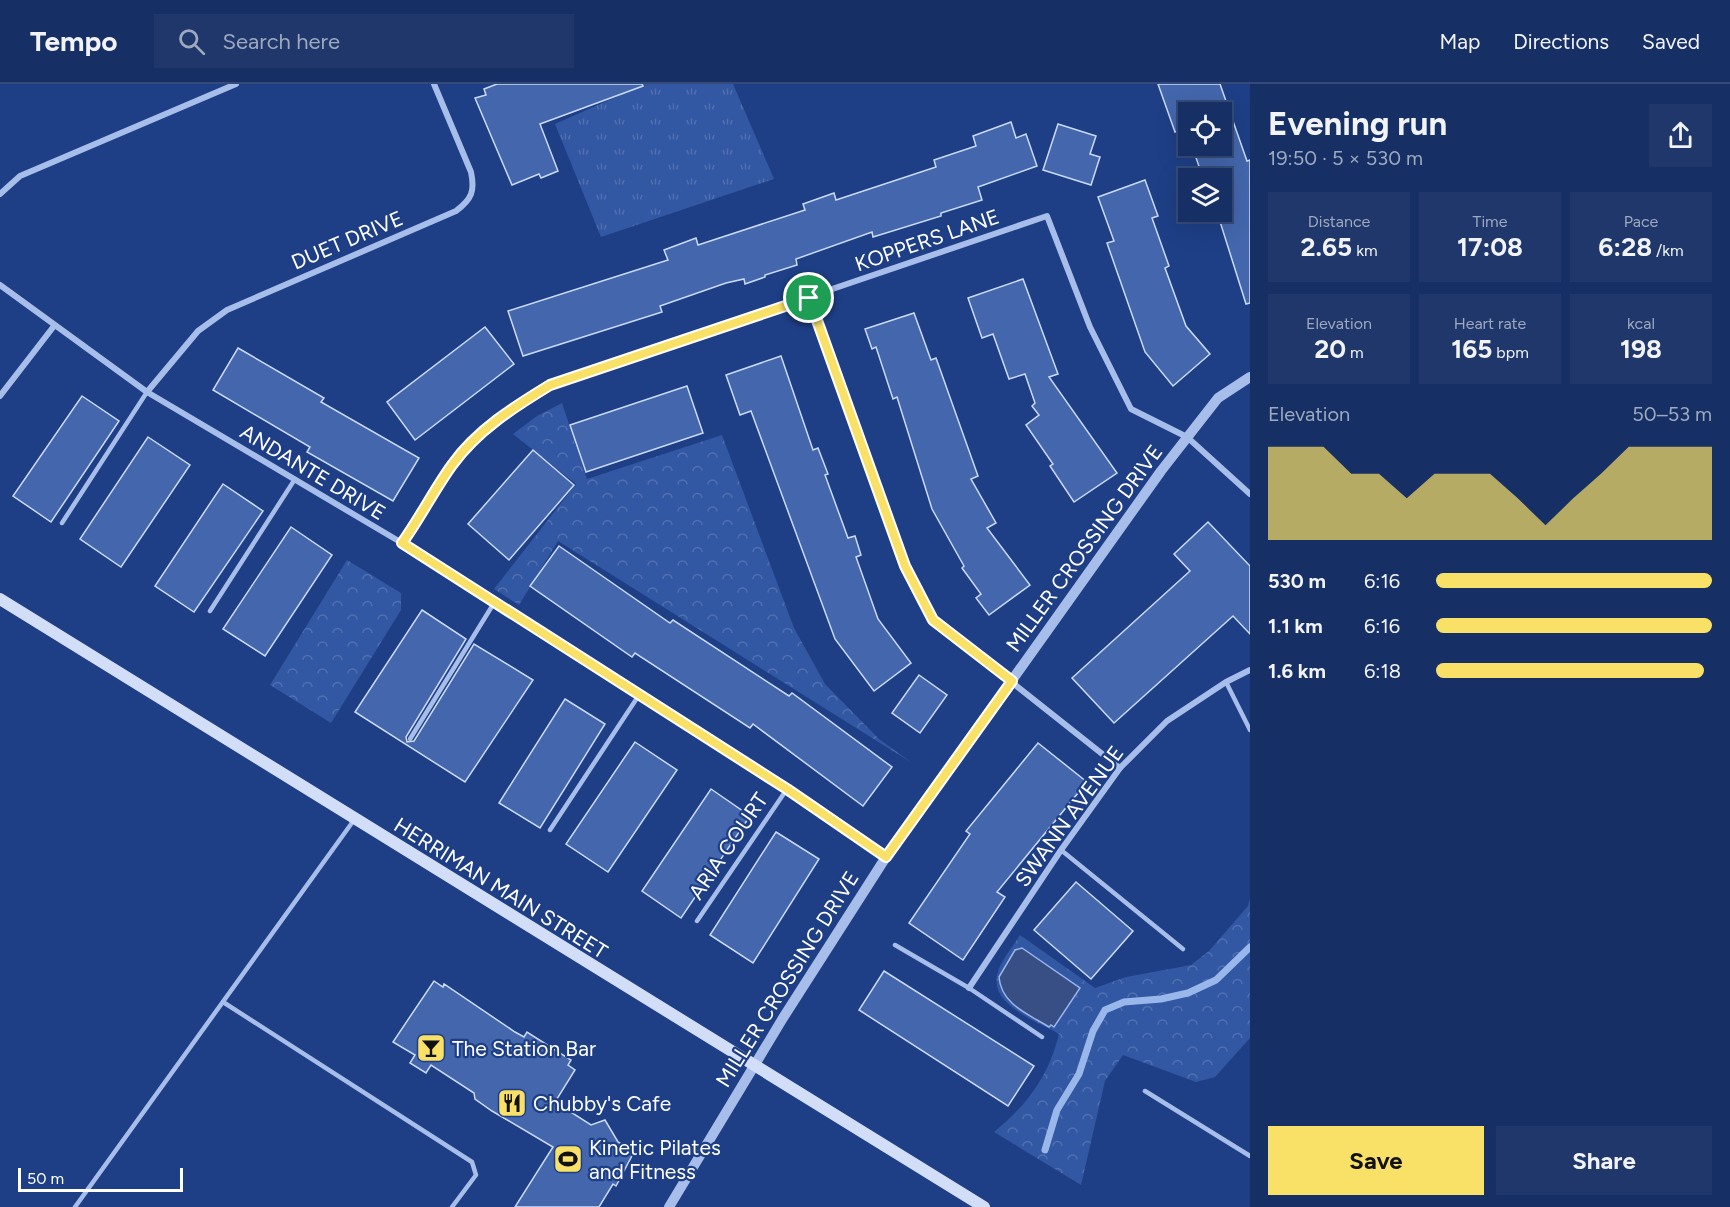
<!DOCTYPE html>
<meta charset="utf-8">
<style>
:root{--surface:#162f64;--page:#1f376a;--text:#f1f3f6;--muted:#9ea9bf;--line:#354a78;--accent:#f9e066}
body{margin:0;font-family:Figtree,sans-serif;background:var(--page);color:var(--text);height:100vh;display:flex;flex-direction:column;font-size:22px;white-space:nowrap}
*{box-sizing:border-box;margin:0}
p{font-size:20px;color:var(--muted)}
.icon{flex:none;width:33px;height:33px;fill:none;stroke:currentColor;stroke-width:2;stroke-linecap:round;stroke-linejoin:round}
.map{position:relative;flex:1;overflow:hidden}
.details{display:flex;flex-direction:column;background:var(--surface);width:480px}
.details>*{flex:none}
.tools{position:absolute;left:1178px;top:18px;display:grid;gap:12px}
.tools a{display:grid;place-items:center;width:54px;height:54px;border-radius:0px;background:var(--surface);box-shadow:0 6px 24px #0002,0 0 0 2px var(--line);font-size:30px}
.scale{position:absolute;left:18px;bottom:15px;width:165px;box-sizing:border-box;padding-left:6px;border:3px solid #fff;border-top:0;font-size:16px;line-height:21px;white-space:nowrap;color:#fff;-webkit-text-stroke:4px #1e3f86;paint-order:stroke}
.pin{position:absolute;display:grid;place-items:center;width:51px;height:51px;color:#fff;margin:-26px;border:3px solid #fff;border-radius:50%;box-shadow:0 2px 6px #0007}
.round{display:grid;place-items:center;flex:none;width:63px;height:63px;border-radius:0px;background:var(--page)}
.summary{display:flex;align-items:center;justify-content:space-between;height:102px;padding:0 18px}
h1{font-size:33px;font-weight:700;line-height:45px}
.metrics{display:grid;grid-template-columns:repeat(3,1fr);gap:9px;height:102px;padding:6px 18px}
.metrics div{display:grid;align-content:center;border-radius:0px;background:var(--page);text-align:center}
.metrics b{font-size:26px;font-weight:700}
.metrics small{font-size:16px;font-weight:400}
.metrics p{font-size:16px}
.chart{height:168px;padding:12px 18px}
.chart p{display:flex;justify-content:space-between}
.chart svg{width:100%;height:108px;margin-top:6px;fill:var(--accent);opacity:.7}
.button{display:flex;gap:12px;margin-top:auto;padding:12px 18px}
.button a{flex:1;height:69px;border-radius:0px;background:var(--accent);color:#111;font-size:24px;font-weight:700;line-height:69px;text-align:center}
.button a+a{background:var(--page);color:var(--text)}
ul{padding:0 18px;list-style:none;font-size:20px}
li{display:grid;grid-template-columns:96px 72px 1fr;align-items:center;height:45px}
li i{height:15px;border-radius:8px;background:var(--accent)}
header{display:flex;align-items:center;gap:36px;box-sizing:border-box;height:84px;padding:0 30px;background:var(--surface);border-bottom:2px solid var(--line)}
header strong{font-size:28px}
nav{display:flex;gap:33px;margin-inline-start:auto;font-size:21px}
.search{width:420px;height:54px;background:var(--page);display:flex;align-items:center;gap:15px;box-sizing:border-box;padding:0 21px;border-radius:0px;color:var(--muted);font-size:22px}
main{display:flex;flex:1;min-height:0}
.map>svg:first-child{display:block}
.grass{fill:url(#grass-tufts)}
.park{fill:url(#park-crowns)}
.water{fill:#374f84;stroke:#9ab7ec;stroke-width:1.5}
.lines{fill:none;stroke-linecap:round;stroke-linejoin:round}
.stream{stroke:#9ab7ec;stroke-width:7}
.building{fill:#4366ac;stroke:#cbdaf8;stroke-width:1.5}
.service{stroke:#a7bdea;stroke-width:4.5}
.minor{stroke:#a7bdea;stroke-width:6}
.tertiary{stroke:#a7bdea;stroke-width:10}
.secondary{stroke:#d2def8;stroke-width:12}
.route-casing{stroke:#fff;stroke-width:12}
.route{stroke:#f9e066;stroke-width:8}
.labels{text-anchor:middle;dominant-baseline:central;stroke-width:4.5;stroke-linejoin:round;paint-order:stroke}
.street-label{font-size:21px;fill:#fff;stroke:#1e3f86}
.poi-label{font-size:21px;fill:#fff;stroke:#1e3f86;text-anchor:start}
</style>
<header>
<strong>Tempo</strong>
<div class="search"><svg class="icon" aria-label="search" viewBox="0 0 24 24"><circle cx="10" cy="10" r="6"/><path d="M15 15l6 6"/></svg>Search here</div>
<nav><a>Map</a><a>Directions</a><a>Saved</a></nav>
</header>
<main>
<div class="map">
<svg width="1250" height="1123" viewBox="0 0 1250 1123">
<defs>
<pattern id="grass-tufts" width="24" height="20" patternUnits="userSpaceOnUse" patternTransform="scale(1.5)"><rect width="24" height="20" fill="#3257a3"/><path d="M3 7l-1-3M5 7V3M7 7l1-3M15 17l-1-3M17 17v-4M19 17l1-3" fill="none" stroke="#5170b1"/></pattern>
<pattern id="park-crowns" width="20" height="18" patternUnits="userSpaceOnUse" patternTransform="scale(1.5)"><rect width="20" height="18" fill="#3257a3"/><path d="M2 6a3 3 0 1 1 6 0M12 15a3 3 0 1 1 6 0" fill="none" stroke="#5170b1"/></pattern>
</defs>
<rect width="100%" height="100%" fill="#1e3f86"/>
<path class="grass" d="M622,0H733L774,95L601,153L555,40L625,9Z"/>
<g class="park">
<path d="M562,319L587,395L722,351L794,544L825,600L879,655L912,679L558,457L519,521L494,505L576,400L513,350L537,332Z"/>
<path d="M347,476L401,509V526L331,639L270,601Z"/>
<path d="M1250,814V954L1215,993L1196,998L1123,971L1105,997L1081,1101L994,1048C1027,1021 1049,992 1059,950C1039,938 991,922 997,892C999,878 1013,863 1020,851L1095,904L1126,893L1191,881L1209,867L1248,822Z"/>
</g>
<path class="water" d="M1022,864L1080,904L1054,943L1051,941L1049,943C1028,930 1001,920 999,893L1015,866Z"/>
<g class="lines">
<path class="stream" d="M1045,1066L1057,1026L1079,990L1093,947L1105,926L1124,918L1161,915L1188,909L1216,896L1250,863"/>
</g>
<g class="building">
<path d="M497,0H642L643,2L540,40L558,87L541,94L539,90L512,101L475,14L486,11L484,5Z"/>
<path d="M1158,0H1220L1247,77L1250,76V219L1246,220L1217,128H1221V94H1203L1192,62H1221V28H1188V43L1175,48Z"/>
<path d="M1011,38L1016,54L1026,50L1037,82L978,103L982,116L941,129V132L873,153L872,148L796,175L797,181L765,191V193L745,200L744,195L726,199L660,222L662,228L523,272L508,227L668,176L664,166L696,154L698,161L805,126L803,120L834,109L836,116L936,83L934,76L976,62L973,52Z"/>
<path d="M1058,40L1096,52L1090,70L1100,73L1091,101L1043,86Z"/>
<path d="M1145,96L1158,132L1152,134L1169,182L1165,184L1186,242L1210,270L1173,302L1145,268L1107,159L1114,157L1098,113Z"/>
<path d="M1023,195L1058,290L1049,293L1117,389L1074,418L1050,382L1053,380L1026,341L1039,331L1032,322L1035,319L1025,290L1009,295L993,250L982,254L968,214Z"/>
<path d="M914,229L931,276L936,274L978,392L971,395L996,439L987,444L1030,501L989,531L976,514L981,510L962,484L964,482L932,425L897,313L893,315L876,263L872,265L865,245Z"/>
<path d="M485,243L514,280L415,356L387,318Z"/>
<path d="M238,264L324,314L321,318L419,374L393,417L307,368L310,363L213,306Z"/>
<path d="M781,272L813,366L818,364L828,390L825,391L848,454L855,452L861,471L856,473L878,535L911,579L874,607L835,555L751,327L740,331L726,291Z"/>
<path d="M687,302L703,349L586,388L570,341Z"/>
<path d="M82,312L119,337L51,438L13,412Z"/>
<path d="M148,353L190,381L121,483L80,455Z"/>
<path d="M533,366L574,401L509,476L468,440Z"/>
<path d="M223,400L263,427L194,528L155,502Z"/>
<path d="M1208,438L1250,482V550L1233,532L1114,639L1072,594L1190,487L1174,470Z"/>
<path d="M291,443L332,471L265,572L223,545Z"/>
<path d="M559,462L670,539L673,536L789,612L792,609L892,683L863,722L753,640L750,644L635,569L632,573L530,502Z"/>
<path d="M422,526L466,555L406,653L407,658L414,657L474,560L533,596L465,698L355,628Z"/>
<path d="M919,591L947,611L920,649L892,629Z"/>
<path d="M565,615L605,640L540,744L499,719Z"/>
<path d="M635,658L677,686L608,788L566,760Z"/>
<path d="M1038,659L1087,698L997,808L1005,813L963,876L909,839L970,750L966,747Z"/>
<path d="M711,705L750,732L681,834L642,807Z"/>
<path d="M776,748L819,775L753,879L710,851Z"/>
<path d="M1076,798L1133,847L1091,895L1034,846Z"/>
<path d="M884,887L1034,982L1008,1022L859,926Z"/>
<path d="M434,897L443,903L444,900L515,948L524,953L527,948L571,976L568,981L575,986L555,1018L591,1041L605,1036L618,1058L634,1068L616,1102L613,1100L599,1123H515L553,1063L492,1027L475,1015L474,1009L431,981L426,989L410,979L415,971L393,958Z"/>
</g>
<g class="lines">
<g class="service">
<path d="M62,439L147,308"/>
<path d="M210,527L295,395"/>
<path d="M1226,598L1250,646"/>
<path d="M410,655L494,519"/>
<path d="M550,746L639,611"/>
<path d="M1061,766L1183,865"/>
<path d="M697,837L787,705"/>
<path d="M895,861L969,904L1042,953"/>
<path d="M223,918L472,1078L476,1091L452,1123"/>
<path d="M1145,1007L1250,1072"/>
<path d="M75,1123L354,736"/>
</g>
<g class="minor">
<path d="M0,110L20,92L236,0"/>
<path d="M0,201L147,308L402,459L787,705L886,773"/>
<path d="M809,214L905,482L933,536L1120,684"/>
<path d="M147,308L198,247L227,226L456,127C472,115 475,107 471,88L434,0"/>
<path d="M0,312L54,242"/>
<path d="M402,459C420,434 434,406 452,381C477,346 513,323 550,301L1047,132L1090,243L1131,325L1187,353L1250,410"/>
<path d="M969,904L1061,766L1120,684L1167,637L1226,598L1250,586"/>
</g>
<path class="tertiary" d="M669,1123L783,934L886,773L1161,387L1218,314L1250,293"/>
<path class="secondary" d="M0,515L984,1123"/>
</g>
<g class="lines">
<g class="route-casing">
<path id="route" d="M809,214L905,482L933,536L1012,597L886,773L787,705L402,459C420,434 434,406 452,381C477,346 514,323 550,301Z"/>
</g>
<use href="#route" class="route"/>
</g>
<defs>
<g id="bar-square" transform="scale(1.5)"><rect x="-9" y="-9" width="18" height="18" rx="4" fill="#f9e066" stroke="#1e3f86"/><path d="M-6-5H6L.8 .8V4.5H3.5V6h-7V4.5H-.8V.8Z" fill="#111"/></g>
<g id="restaurant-square" transform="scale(1.5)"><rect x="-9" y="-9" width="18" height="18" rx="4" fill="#f9e066" stroke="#1e3f86"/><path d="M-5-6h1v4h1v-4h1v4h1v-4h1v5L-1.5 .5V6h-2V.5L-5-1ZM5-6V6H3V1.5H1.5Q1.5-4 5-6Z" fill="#111"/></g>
<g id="stadium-square" transform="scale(1.5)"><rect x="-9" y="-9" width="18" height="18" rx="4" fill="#f9e066" stroke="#1e3f86"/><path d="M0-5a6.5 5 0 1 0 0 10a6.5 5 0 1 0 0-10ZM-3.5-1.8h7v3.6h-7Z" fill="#111"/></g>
</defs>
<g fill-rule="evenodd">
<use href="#bar-square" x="431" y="964"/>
<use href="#restaurant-square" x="512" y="1019"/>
<use href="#stadium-square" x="568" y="1075"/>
</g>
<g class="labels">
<g class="street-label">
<text transform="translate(347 156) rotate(-23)">DUET DRIVE</text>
<text transform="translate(927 156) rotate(-19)">KOPPERS LANE</text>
<text transform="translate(313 388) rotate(31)">ANDANTE DRIVE</text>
<text transform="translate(1084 464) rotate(-54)">MILLER CROSSING DRIVE</text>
<text transform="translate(1069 732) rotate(-54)">SWANN AVENUE</text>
<text transform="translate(728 762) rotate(-56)">ARIA COURT</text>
<text transform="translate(501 804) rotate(32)">HERRIMAN MAIN STREET</text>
<text transform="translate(787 895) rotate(-58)">MILLER CROSSING DRIVE</text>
</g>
<g class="poi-label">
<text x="452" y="964">The Station Bar</text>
<text x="533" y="1019">Chubby's Cafe</text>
<text x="589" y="1063">Kinetic Pilates<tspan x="589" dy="24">and Fitness</tspan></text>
</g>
</g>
</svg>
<div class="tools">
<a><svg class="icon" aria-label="locate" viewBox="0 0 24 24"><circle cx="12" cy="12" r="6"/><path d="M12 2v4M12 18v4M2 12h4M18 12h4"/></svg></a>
<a><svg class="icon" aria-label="layers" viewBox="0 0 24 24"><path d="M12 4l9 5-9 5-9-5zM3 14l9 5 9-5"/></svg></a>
</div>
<div class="scale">50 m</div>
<div class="pin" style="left:809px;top:214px;background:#1e9e55"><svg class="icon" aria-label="arrive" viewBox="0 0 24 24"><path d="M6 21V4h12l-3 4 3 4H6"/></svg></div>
</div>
<section class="details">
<div class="summary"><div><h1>Evening run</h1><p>19:50 · 5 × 530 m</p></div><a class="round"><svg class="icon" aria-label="share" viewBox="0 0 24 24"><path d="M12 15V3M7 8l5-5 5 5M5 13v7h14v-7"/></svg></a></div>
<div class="metrics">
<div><p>Distance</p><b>2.65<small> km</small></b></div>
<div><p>Time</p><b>17:08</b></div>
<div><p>Pace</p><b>6:28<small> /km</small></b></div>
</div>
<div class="metrics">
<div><p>Elevation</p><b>20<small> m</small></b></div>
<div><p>Heart rate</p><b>165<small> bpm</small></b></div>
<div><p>kcal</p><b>198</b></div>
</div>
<div class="chart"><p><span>Elevation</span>50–53 m</p>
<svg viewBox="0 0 160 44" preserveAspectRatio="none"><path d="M0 44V6L10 6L20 6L30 17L40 17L50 27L60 17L70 17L80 17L90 27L100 38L110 27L120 17L130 6L140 6L150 6L160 6V44z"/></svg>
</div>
<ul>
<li><b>530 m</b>6:16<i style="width:100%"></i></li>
<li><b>1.1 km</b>6:16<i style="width:100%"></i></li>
<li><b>1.6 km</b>6:18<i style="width:97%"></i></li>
</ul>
<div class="button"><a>Save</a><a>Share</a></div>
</section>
</main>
